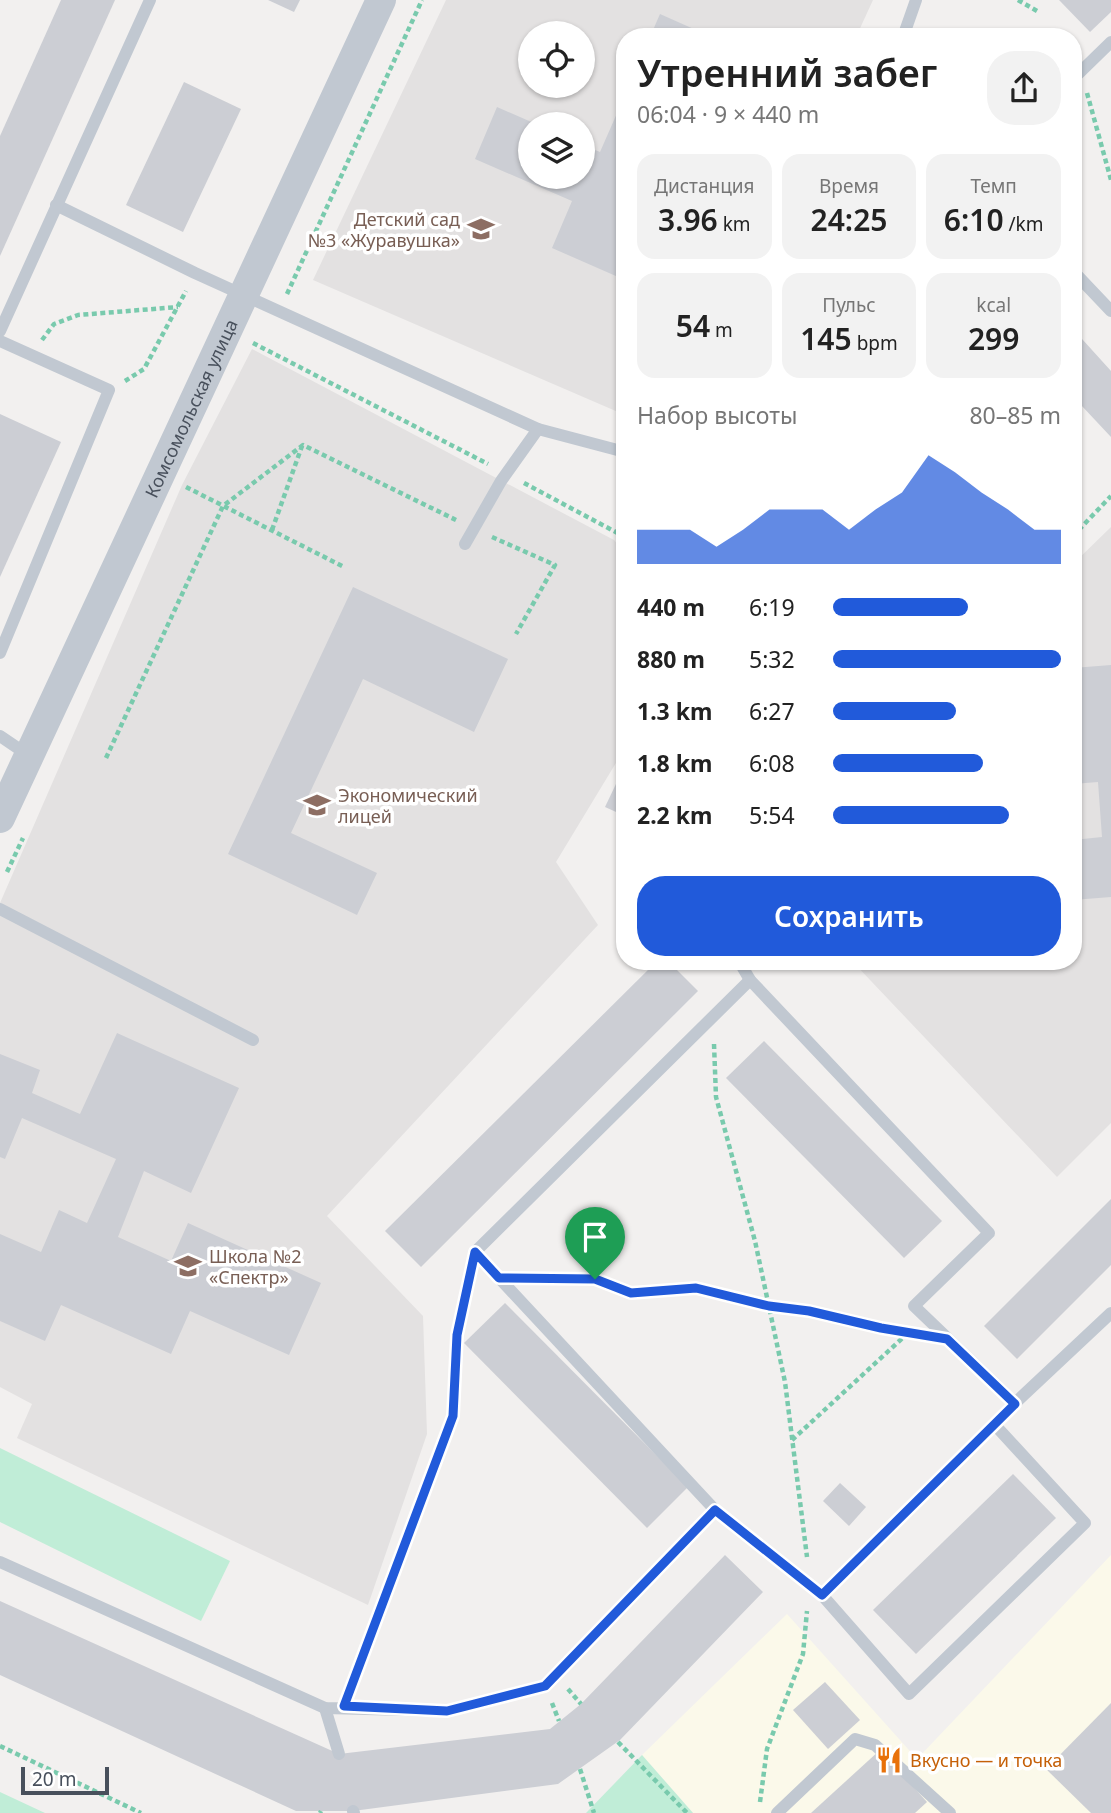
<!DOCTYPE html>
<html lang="ru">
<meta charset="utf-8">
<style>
:root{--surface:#fff;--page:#f2f2f2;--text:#222;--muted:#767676;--accent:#215ada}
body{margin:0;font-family:"Noto Sans",sans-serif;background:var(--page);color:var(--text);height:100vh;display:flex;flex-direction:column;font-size:26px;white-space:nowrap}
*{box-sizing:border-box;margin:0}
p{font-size:23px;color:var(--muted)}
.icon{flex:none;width:38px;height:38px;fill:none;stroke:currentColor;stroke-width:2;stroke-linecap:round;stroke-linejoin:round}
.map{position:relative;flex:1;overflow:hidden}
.side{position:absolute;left:616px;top:28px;width:466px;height:942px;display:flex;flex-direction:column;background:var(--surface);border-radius:28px;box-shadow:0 2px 5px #0004}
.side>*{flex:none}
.controls{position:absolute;left:518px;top:21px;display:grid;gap:14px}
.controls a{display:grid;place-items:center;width:77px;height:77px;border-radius:50%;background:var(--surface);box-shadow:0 2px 5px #0004;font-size:35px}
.scale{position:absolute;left:21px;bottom:18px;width:88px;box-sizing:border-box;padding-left:7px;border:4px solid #48505c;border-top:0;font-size:19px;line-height:24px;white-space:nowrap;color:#48505c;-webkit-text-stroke:5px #fff;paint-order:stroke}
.pin{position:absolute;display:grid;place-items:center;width:60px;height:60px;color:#fff;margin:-72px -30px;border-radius:50% 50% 50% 0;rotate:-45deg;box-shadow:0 0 7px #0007}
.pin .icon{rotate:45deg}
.round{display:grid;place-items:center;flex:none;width:74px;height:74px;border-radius:28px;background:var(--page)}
.head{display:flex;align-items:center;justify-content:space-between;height:119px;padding:0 21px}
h1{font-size:38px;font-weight:600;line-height:52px}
.metrics{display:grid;grid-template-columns:repeat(3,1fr);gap:10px;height:119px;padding:7px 21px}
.metrics div{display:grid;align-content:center;border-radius:18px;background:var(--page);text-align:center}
.metrics b{font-size:30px;font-weight:600}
.metrics small{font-size:19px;font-weight:400}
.metrics p{font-size:19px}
.chart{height:196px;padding:14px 21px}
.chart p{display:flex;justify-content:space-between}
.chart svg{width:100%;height:126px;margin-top:7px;fill:var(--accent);opacity:.7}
.cta{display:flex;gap:14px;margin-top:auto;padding:14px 21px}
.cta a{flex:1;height:80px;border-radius:28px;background:var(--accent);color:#fff;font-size:28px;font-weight:600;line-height:80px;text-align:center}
ul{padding:0 21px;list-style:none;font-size:23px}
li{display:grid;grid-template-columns:112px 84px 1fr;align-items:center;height:52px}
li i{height:18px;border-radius:9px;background:var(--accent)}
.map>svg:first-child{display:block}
.commercial{fill:#fbf9ea}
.education{fill:#e3e1e1;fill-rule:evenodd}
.green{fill:#c0edd7}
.building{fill:#ccced4}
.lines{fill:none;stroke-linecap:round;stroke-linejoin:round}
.path{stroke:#79caad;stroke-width:4.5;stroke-dasharray:5 3.5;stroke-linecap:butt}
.service{stroke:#c1c8d1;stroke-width:12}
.tertiary{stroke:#c1c8d1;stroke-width:30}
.route-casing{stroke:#fff;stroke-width:14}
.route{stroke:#215ada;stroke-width:9}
.labels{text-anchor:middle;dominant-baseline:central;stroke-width:7;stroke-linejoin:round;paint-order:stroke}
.education-label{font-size:18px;fill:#785e54;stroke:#fff;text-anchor:start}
.street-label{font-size:18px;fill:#48505c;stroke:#fff}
.food-label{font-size:18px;fill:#c56008;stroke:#fff;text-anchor:start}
</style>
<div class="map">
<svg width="1111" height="1813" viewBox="0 0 1111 1813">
<rect width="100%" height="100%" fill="#f2f0ef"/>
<path class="commercial" d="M1111,1555V1813H693L642,1755L787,1614L917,1759Z"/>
<g class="education">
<path d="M446,0H873L856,37H625V415L313,280ZM530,33H583V86H530ZM530,124H583V177H530Z"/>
<path d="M252,349L614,540L625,553V748L556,862L598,925L327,1216L423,1316L427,1434L368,1605L17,1438L32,1404L0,1387V903L182,485Z"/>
<path d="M1111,527V1123L1057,1177L852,961H1073V564Z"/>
</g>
<g class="green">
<path d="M0,1448L230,1561L201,1621L0,1522Z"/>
<path d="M642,1755L693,1813H586Z"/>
<path d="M0,1792L45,1813H0Z"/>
</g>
<g class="building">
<path d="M61,0H115L0,256V136Z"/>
<path d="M268,0H300L294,12Z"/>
<path d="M1059,0H1111V12L1090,32Z"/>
<path d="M660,14L705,34L704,37H650Z"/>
<path d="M184,82L241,109L183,232L126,205Z"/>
<path d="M625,95V280L552,248L572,201L475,159L497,107L536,124H530V177H583V145L600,152Z"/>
<path d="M1073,329L1111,371V437L1081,405L1073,412Z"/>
<path d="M0,414L61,442L0,577Z"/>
<path d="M353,587L508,659L474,732L363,679L291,833L377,873L357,915L228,854Z"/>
<path d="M1111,665V897L1073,900V840L1102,837L1098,782L1073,784V668Z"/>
<path d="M625,765V816L605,807Z"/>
<path d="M657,961H668L698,991L421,1267L385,1231Z"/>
<path d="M117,1033L239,1088L191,1193L144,1171L118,1237L171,1261L188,1223L321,1283L289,1355L190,1311L171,1354L61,1305L45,1341L0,1321V1234L41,1252L59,1210L87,1223L116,1159L22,1118L5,1159L0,1157V1054L40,1070L32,1093L80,1114Z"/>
<path d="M764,1041L942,1221L904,1258L726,1078Z"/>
<path d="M1111,1199V1265L1017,1359L984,1326Z"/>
<path d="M505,1303L688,1487L647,1528L464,1343Z"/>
<path d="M1013,1474L1056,1518L916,1654L873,1610Z"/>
<path d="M840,1483L866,1507L849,1526L823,1501Z"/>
<path d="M725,1555L763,1592L620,1740L558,1784L353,1811H296L0,1675V1601L339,1754L550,1729L581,1704Z"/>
<path d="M825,1682L860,1720L828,1749L793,1710Z"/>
<path d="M1111,1703V1813H1091L1046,1769Z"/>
<path d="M880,1750L927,1802L915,1813H811Z"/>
</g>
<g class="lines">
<g class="path">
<path d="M1018,0L1037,11"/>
<path d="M1087,93L1111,180"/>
<path d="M287,294L422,0"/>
<path d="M42,340L54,324L78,315L178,307"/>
<path d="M253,343L488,464"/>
<path d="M125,381L144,369L186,291"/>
<path d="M524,483L625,537"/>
<path d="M186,487L344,567"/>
<path d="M272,530L302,446"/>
<path d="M1073,536L1111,496"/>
<path d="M492,537L555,565L516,634"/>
<path d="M106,758L223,506L303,445L456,520"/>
<path d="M7,872L23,838"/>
<path d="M714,1044L716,1097L755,1241L785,1382L807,1557"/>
<path d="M529,1278L595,1279L630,1293L696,1288L769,1306L809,1311L912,1333"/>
<path d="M792,1440L908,1333"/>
<path d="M350,1689L453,1416L457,1335L470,1277"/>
<path d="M568,1689L581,1704"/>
<path d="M552,1703L559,1721"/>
<path d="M618,1742L687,1813"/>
<path d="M0,1746L141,1813"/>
<path d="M580,1769L594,1813"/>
<path d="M760,1802L767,1749L803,1654L807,1611"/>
<path d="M320,1813L321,1811"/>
</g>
<g class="service">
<path d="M903,37L916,0"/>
<path d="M1073,79L1111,42"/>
<path d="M56,205L195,273L538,429L625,452"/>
<path d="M1073,271L1111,311"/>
<path d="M0,331L150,0"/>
<path d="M0,341L109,390L0,653"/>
<path d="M465,544L501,481L538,429"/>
<path d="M0,736L28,755"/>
<path d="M0,909L253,1040"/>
<path d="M739,961L750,980"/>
<path d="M715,1510L822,1595L1015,1403"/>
<path d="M0,1562L325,1708L447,1711L545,1686L715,1510L475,1252L750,980L989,1233L914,1306L1015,1403L1111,1313"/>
<path d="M822,1595L909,1694L1085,1523L994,1424"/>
<path d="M325,1708L339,1754"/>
<path d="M353,1811L354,1813"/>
<path d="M777,1813L855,1739L875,1745L950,1813"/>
</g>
<path class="tertiary" id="s1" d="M0,818L381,0"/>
</g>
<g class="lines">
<g class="route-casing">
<path id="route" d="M475,1252L499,1278L595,1279L631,1293L696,1288L769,1306L809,1311L881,1328L947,1339L1015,1404L822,1595L715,1510L545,1686L447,1711L344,1706L453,1416L457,1335Z"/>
</g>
<use href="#route" class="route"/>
</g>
<defs>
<g id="school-bare" transform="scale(2.1)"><path d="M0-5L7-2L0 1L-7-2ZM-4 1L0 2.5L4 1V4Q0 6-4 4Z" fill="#8d6e63" stroke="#fff" stroke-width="2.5" paint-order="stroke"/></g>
<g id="restaurant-bare" transform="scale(2.1)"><path d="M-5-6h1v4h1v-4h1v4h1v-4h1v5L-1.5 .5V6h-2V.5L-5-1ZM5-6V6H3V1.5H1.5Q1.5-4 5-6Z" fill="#e8710a" stroke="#fff" stroke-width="2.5" paint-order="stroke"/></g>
</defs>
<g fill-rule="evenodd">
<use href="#school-bare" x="481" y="229"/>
<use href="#school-bare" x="317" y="805"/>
<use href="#school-bare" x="188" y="1266"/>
<use href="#restaurant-bare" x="889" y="1760"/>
</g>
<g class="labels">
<g class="education-label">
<text x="460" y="219" text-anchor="end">Детский сад<tspan x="460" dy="21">№3 «Журавушка»</tspan></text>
<text x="338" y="795">Экономический<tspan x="338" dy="21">лицей</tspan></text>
<text x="209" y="1256">Школа №2<tspan x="209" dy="21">«Спектр»</tspan></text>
</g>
<g class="street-label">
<text stroke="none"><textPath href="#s1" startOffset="452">Комсомольская улица</textPath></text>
</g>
<g class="food-label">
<text x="910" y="1760">Вкусно — и точка</text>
</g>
</g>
</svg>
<div class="controls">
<a><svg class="icon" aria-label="locate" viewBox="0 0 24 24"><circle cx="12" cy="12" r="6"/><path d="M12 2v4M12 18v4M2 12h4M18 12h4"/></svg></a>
<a><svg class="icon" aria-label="layers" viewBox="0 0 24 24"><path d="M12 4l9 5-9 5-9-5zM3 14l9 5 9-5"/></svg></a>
</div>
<div class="scale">20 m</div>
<div class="pin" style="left:595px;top:1279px;background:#1e9e55"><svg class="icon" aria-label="arrive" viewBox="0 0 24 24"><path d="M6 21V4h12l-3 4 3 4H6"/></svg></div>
<section class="side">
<div class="head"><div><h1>Утренний забег</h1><p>06:04 · 9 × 440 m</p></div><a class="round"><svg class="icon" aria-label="share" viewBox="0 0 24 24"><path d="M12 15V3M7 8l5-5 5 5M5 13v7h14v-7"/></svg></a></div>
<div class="metrics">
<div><p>Дистанция</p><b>3.96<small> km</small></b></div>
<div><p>Время</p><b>24:25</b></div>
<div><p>Темп</p><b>6:10<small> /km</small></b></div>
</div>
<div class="metrics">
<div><b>54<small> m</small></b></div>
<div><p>Пульс</p><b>145<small> bpm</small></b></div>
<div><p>kcal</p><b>299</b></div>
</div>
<div class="chart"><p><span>Набор высоты</span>80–85 m</p>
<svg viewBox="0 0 160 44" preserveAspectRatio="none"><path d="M0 44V32L10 32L20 32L30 38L40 32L50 25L60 25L70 25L80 32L90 25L100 19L110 6L120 12L130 19L140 25L150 32L160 32V44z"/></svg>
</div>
<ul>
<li><b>440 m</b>6:19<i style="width:59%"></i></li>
<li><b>880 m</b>5:32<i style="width:100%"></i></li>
<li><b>1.3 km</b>6:27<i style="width:54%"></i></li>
<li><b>1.8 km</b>6:08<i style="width:66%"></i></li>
<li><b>2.2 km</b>5:54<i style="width:77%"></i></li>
</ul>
<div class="cta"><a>Сохранить</a></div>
</section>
</div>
